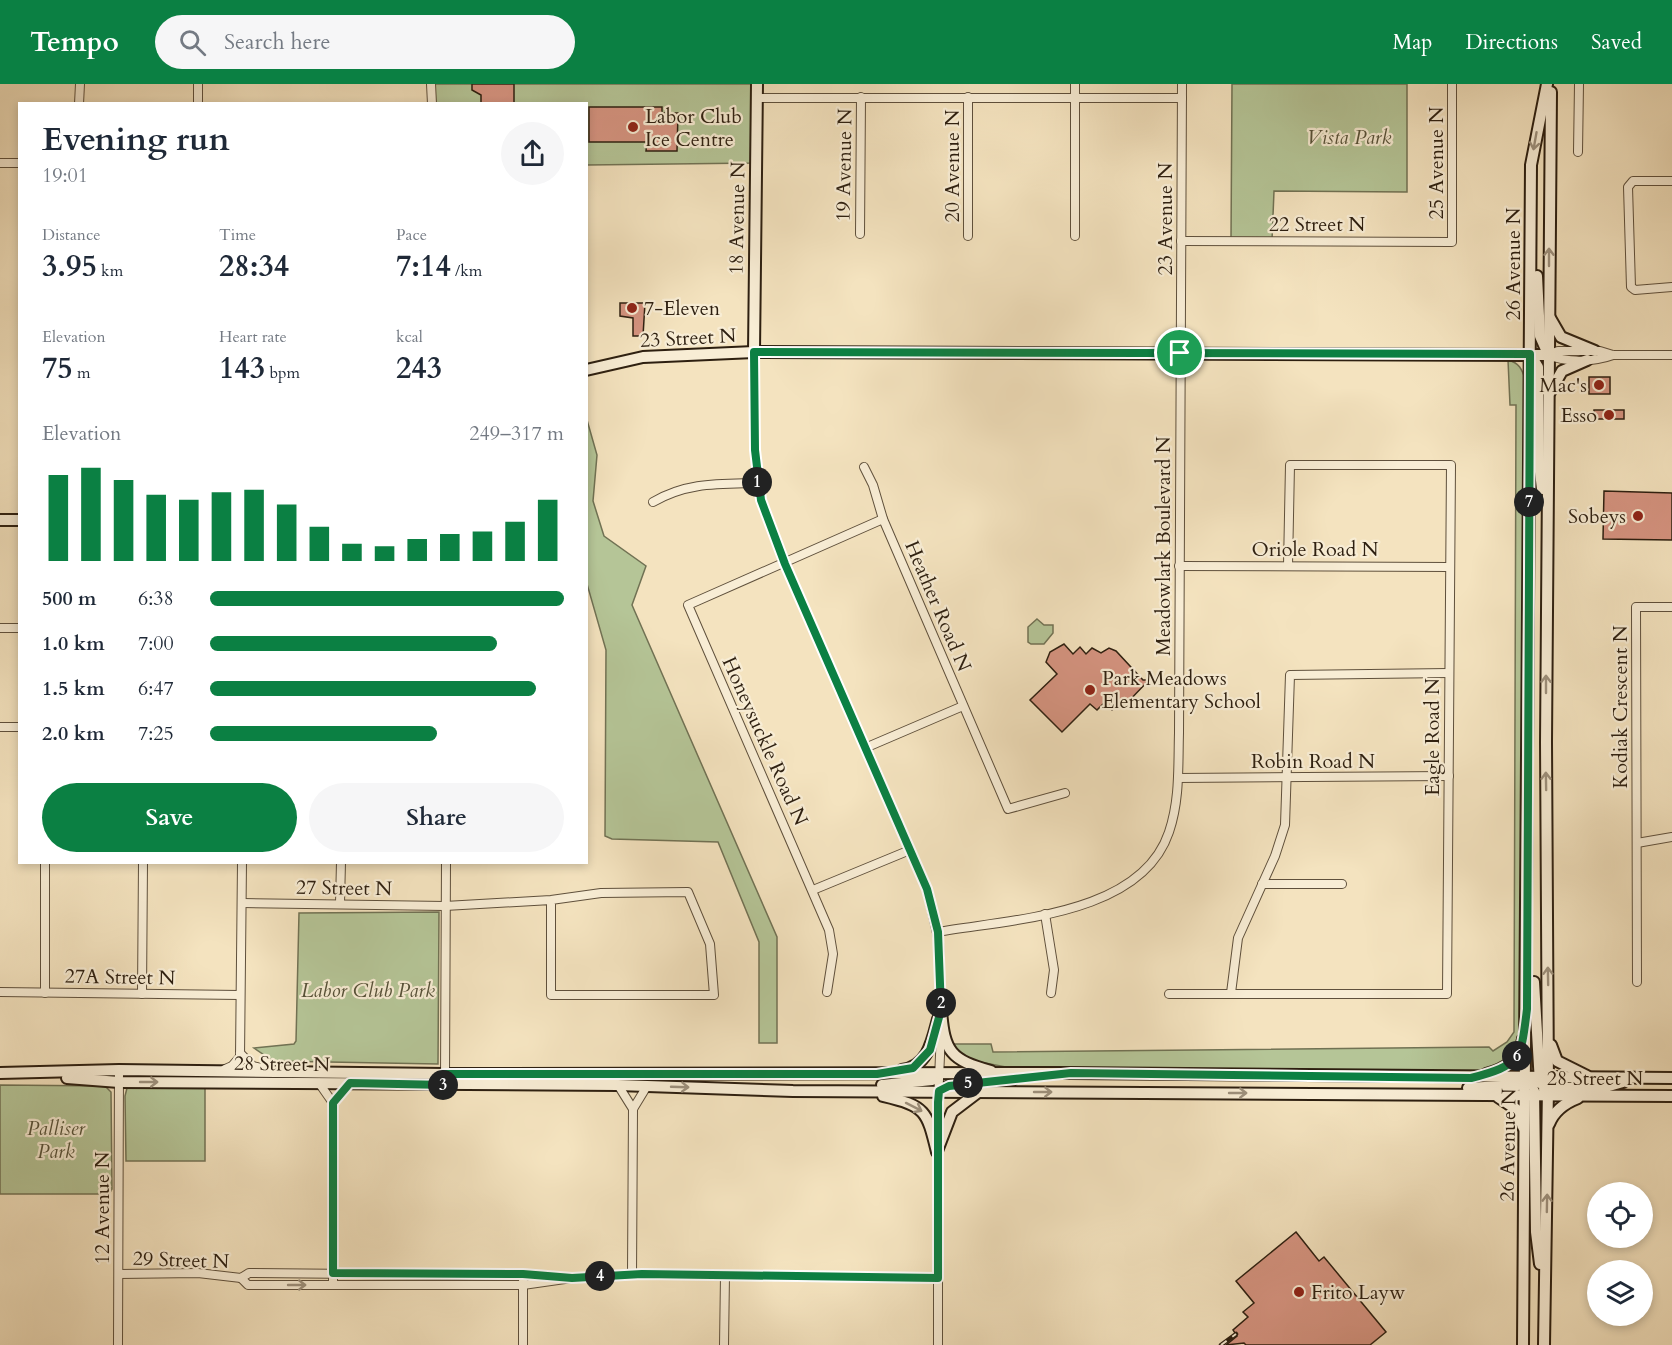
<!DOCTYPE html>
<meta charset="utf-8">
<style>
:root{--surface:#fff;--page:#f6f6f7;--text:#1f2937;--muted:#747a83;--accent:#0b8043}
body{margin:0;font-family:Cardo,serif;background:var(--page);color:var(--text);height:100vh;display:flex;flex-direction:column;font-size:22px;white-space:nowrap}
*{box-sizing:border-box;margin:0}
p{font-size:20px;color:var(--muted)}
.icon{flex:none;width:33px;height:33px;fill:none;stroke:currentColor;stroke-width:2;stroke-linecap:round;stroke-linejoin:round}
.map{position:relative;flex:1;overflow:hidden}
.sheet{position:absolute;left:18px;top:18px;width:570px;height:762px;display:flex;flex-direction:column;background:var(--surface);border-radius:0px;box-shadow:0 3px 9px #0003}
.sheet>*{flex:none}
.fabs{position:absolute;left:1587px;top:1098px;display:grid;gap:12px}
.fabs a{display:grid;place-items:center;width:66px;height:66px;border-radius:50%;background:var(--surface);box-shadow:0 3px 9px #0003;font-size:30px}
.pin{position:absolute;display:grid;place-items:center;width:51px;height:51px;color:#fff;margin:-26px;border:3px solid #fff;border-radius:50%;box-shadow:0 2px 6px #0007}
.km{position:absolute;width:30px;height:30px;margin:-15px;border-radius:50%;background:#222;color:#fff;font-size:16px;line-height:30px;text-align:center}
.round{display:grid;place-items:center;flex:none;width:63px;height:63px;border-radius:32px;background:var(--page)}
.summary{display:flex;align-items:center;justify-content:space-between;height:102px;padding:0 24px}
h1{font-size:33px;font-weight:600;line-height:45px}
.stats{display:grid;grid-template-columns:repeat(3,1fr);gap:9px;height:102px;padding:6px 24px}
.stats div{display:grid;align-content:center}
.stats b{font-size:30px;font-weight:600}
.stats small{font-size:16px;font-weight:400}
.stats p{font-size:16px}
.chart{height:168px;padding:12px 24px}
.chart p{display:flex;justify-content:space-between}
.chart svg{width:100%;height:108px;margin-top:6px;stroke:var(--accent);stroke-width:6}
.primary-button{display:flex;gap:12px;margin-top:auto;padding:12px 24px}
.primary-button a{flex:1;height:69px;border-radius:36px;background:var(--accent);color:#fff;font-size:24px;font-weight:600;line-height:69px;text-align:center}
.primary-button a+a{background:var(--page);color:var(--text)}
ul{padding:0 24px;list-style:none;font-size:20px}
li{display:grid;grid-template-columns:96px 72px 1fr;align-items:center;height:45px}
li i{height:15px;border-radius:8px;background:var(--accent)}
header{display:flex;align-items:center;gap:36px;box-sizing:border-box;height:84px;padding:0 30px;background:var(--accent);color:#fff}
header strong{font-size:28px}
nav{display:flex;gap:33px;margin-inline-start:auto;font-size:21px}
.search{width:420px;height:54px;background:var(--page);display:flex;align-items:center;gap:15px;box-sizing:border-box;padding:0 21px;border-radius:33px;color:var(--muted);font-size:22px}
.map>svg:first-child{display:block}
.green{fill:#b5c597;stroke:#717254;stroke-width:1.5}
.building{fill:#d69481;stroke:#2d1f10;stroke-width:1.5}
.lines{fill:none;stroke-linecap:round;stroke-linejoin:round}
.street-casing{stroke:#5f503c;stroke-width:10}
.secondary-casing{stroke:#2d1f10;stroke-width:14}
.street{stroke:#f8edd5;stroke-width:8}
.secondary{stroke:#f8edd5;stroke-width:10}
.rail-casing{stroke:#2d1f10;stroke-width:4.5}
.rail{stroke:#f8edd5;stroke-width:2;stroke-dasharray:7;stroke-linecap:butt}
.oneway{stroke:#9d907c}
.route-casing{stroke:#fff;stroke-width:12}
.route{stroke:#0b8043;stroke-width:8}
.poi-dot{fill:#8f2418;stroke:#f8edd5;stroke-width:2}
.labels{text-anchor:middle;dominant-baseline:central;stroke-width:4.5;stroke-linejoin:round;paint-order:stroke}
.poi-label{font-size:20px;fill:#2d1f10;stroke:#f8edd5;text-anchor:start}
.park-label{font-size:20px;font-style:italic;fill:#565138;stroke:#f8edd5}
.street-label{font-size:20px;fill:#2d1f10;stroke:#f8edd5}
</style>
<header>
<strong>Tempo</strong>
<div class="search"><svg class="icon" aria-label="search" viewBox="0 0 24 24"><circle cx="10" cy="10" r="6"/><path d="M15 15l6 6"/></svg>Search here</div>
<nav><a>Map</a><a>Directions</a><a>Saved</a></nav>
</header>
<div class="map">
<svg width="1672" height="1261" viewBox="0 0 1672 1261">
<rect width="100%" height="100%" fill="#f4e3bf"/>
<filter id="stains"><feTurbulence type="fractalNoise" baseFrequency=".00333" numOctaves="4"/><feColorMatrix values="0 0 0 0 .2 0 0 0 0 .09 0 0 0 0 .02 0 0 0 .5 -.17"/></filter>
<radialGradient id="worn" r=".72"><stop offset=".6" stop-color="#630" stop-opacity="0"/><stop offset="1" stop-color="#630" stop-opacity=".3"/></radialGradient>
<g class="green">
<path d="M431,0H757L755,79L587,81L586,20L432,19Z"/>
<path d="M1232,0H1407V108L1274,107L1272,156H1231Z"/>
<path d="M1508,276C1520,279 1522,286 1526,297L1528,820L1519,964L1501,984L1471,988L1011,984L964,975L952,960H991L993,968L1489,963L1493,967L1507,958L1514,948L1516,321H1510Z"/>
<path d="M587,336L597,371L593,417L604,452L646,482L632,521L777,853V959H759V858L718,758L612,755L605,752L606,566L587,500Z"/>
<path d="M1037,535L1044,541H1053V549L1044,560H1031L1028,558V543Z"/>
<path d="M439,828L438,980L273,977L254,964L294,960L296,957L299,829Z"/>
<path d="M0,1001L105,1002L111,1008L112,1105L109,1110H0Z"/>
<path d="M132,1001H205V1077H126L125,1012L127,1004Z"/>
</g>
<g class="building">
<path d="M472,0H514V20H481V11L472,6Z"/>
<path d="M589,23H662V29H678L677,67H646L647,58H589Z"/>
<path d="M620,219H645L643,252H633V234L620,232Z"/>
<rect x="1589" y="293" width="21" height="17"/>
<rect x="1594" y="326" width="30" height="9"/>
<path d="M1604,407L1672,409V456L1603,455Z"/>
<path d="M1064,560L1073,570L1080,563L1086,570L1092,564L1101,569L1109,564L1116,567L1143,596H1149L1125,621L1121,617L1112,626L1104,619L1097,626L1090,620L1062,648L1030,616L1057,590L1046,578L1050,568Z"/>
<path d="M1296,1148L1319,1177L1324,1173L1386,1248L1370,1261H1246L1244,1259L1226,1261L1237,1252L1233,1246L1248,1233L1243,1228L1254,1219L1236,1197Z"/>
</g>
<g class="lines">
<g class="street-casing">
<g id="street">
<path d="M431,0L432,20"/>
<path d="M1075,0V152"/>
<path d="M757,14H1182"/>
<path d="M79,20L80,0"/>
<path d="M198,20V0"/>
<path d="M1578,68L1579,0"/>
<path d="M0,79H20"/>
<path d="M1672,97H1633L1628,103L1631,203L1635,206L1672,203"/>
<path d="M860,150L861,13"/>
<path d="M968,152V13"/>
<path d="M1181,157L1452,158V0"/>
<path d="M754,268L755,366L761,416L785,480L927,805L939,858L941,930"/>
<path d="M1548,271L1558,267H1600L1613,271H1672"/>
<path d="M1548,271C1567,279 1594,278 1613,271"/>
<path d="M864,383L873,401L883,435L1008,725L1065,709"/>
<path d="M653,418C687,398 719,400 757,399"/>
<path d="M1179,482L1450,483"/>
<path d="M0,544H20"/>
<path d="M0,643H20"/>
<path d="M865,664L963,622"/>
<path d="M1178,694L1449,692"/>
<path d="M1637,759L1672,753"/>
<path d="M1262,800H1342"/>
<path d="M813,806L910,766"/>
<path d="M242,819L445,822L551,816L601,809L688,808L710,860L714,911H551V816"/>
<path d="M340,819L341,778"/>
<path d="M1045,830L1054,886L1051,909"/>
<path d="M938,848C1010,835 1141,832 1169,748C1180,716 1178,682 1179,649L1182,0"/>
<path d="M1637,898L1636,523H1672"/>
<path d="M0,908L240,911"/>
<path d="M827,908L833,870L829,846L688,521L883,435"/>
<path d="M45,909V778"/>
<path d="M1231,909L1238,854L1275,772L1285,741L1290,591L1449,589"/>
<path d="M142,910L143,778"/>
<path d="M1169,910H1447L1451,381H1290L1288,482"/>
<path d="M240,969L253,982L266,985"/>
<path d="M225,985L232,982L240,973L242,778"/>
<path d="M445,993L446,778"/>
<path d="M319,999L333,1019V1201"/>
<path d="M618,1001L633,1025"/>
<path d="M333,1019L349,999"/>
<path d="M119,1190L198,1189L241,1194"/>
<path d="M632,1190L633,1025L647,1002"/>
<path d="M241,1194L248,1201H523L572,1194L642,1190L725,1191"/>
<path d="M241,1194L249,1189L556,1192"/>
<path d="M118,1261L119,986"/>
<path d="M523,1261V1197"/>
<path d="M724,1261L725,1191L938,1194"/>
<path d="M938,1261V1018L941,948"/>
</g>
</g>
<g class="secondary-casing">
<g id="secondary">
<path d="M1537,192L1540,252L1548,270"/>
<path d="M1550,234L1561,253L1595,267"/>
<path d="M754,268L757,0"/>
<path d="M1530,270L1538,283L1539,379L1542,405"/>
<path d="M586,286L643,273L754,268L1548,271"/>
<path d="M1550,308L1562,287L1587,276"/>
<path d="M0,436H20"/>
<path d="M1534,898L1540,999"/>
<path d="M941,926C944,968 951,976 991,987"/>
<path d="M1551,961L1557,977L1587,992"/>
<path d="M902,986C928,982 932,958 938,935"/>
<path d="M0,989L119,986L445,990L1071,989L1672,994"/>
<path d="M1486,990C1505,985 1520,976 1523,955"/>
<path d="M67,994L119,998L618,1001L793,1007L1672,1012"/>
<path d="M882,1001L932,996"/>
<path d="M944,1004L961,999L1012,996"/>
<path d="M1468,1004L1534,1000"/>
<path d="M1544,1005L1609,1002L1623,998"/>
<path d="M1534,1007L1536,1148L1540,1180"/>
<path d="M883,1012C926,1022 927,1027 937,1068"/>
<path d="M1498,1013L1516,1025L1523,1043"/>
<path d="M1549,1040C1554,1027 1565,1019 1578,1014"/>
<path d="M937,1067L952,1028L977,1009"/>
<path d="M1523,1261L1531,81L1547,0"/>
<path d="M1544,1261L1548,1004L1546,658L1551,8"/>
</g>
</g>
<use href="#street" class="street"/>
<use href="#secondary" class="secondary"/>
<g class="rail-casing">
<path id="rail" d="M1221,1261L1236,1250"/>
</g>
<use href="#rail" class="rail"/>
</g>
<defs><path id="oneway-shaft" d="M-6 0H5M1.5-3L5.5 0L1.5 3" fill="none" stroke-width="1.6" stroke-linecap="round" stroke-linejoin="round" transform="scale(1.5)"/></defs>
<g class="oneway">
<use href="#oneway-shaft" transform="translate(1535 57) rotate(100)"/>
<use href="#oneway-shaft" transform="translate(1549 173) rotate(-90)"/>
<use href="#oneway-shaft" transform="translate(1546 600) rotate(-90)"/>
<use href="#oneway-shaft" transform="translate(1546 697) rotate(-91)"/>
<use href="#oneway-shaft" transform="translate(1548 892) rotate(-91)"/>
<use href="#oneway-shaft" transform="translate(149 998)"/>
<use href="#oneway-shaft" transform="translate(680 1003) rotate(2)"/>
<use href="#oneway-shaft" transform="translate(1043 1008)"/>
<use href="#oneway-shaft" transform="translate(1238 1009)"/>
<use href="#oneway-shaft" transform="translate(914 1023) rotate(27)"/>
<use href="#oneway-shaft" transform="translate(1547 1119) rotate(-89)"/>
<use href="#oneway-shaft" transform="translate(297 1201)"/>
</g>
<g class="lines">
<g class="route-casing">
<path id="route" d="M754,268L1530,270L1527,925C1521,974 1522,981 1471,994L1071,989L949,1002L939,1007L938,1018V1194L642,1190L572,1194L523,1190L333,1189V1019L350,999L446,1001L444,990H877L913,984L930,966L941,926L938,848L927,805L785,480L761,416L755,366Z"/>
</g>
<use href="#route" class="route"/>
</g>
<g class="poi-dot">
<circle cx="633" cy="43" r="6"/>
<circle cx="632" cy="224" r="6"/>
<circle cx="1599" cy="301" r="6"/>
<circle cx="1609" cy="331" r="6"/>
<circle cx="1638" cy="432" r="6"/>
<circle cx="1090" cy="606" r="6"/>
<circle cx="1299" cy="1208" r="6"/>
</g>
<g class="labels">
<g class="poi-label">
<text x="645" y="32">Labor Club<tspan x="645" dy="23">Ice Centre</tspan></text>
<text x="644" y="224">7-Eleven</text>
<text x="1587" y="301" text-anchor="end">Mac's</text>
<text x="1597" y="331" text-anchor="end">Esso</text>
<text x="1626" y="432" text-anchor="end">Sobeys</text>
<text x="1102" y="594">Park Meadows<tspan x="1102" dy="23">Elementary School</tspan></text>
<text x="1311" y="1208">Frito Layw</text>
</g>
<g class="park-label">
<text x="1349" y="53">Vista Park</text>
<text x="368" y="906">Labor Club Park</text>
<text x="56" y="1044">Palliser<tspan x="56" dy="23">Park</tspan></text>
</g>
<g class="street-label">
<text transform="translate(1436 79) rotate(-90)">25 Avenue N</text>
<text transform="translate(844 81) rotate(-89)">19 Avenue N</text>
<text transform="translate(952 82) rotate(-90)">20 Avenue N</text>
<text transform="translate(737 134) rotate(-89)">18 Avenue N</text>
<text transform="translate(1165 135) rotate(-90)">23 Avenue N</text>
<text x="1317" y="140">22 Street N</text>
<text transform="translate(1513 180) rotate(-90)">26 Avenue N</text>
<text transform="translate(688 254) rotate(-3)">23 Street N</text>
<text transform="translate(1163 462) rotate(-90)">Meadowlark Boulevard N</text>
<text x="1315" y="465">Oriole Road N</text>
<text transform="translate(938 522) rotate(67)">Heather Road N</text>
<text transform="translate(1620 623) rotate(-90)">Kodiak Crescent N</text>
<text transform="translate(1432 653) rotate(-90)">Eagle Road N</text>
<text transform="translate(765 657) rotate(66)">Honeysuckle Road N</text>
<text x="1313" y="677">Robin Road N</text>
<text transform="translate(344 804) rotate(1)">27 Street N</text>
<text transform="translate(120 893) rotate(1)">27A Street N</text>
<text transform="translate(282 980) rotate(1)">28 Street N</text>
<text x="1595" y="994">28 Street N</text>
<text transform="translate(1508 1061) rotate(-89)">26 Avenue N</text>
<text transform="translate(102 1124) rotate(-90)">12 Avenue N</text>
<text transform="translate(181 1176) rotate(2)">29 Street N</text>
</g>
</g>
<rect width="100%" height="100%" filter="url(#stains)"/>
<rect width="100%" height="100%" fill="url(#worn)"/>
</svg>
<div class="fabs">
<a><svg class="icon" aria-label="locate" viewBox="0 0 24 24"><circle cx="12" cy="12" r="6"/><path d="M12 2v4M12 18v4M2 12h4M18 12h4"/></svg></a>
<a><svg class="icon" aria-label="layers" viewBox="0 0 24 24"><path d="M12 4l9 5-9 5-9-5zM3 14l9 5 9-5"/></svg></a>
</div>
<div class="pin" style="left:1180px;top:269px;background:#1e9e55"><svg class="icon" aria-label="arrive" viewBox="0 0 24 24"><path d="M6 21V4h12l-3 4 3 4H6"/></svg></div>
<b class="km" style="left:757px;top:398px">1</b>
<b class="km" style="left:941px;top:919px">2</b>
<b class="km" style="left:443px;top:1001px">3</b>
<b class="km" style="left:600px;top:1192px">4</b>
<b class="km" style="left:968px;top:999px">5</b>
<b class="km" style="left:1517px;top:972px">6</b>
<b class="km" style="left:1529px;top:418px">7</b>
<section class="sheet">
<div class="summary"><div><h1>Evening run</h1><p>19:01</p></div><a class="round"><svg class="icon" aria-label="share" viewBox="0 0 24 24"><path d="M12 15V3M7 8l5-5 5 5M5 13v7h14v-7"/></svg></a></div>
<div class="stats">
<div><p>Distance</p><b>3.95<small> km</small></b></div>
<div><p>Time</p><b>28:34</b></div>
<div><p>Pace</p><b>7:14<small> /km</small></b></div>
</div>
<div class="stats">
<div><p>Elevation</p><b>75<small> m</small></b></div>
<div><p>Heart rate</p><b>143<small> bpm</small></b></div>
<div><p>kcal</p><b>243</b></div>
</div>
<div class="chart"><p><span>Elevation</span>249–317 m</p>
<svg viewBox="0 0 160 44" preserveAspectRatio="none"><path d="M5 44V9M15 44V6M25 44V11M35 44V17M45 44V19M55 44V16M65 44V15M75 44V21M85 44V30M95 44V37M105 44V38M115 44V35M125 44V33M135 44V32M145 44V28M155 44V19"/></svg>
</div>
<ul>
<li><b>500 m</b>6:38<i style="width:100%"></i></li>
<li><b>1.0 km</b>7:00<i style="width:81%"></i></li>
<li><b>1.5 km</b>6:47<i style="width:92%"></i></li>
<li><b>2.0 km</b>7:25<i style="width:64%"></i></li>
</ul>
<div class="primary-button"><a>Save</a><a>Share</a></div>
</section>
</div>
